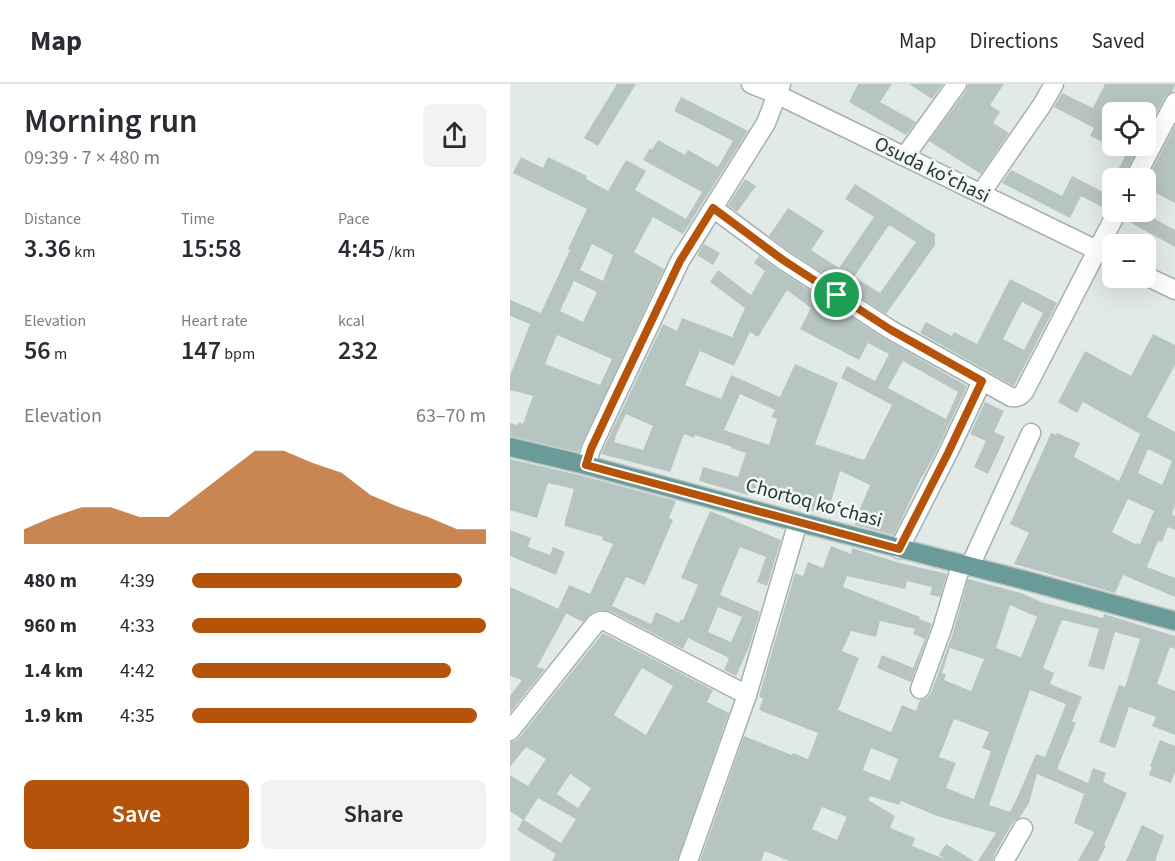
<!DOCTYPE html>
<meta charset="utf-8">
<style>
:root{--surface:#fff;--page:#f2f2f3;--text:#2b2b33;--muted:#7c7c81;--line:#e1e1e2;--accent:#b45309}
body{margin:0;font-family:"Source Sans 3",sans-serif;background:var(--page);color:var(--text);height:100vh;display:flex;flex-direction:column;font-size:22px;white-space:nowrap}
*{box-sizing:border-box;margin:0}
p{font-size:20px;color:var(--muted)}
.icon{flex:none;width:33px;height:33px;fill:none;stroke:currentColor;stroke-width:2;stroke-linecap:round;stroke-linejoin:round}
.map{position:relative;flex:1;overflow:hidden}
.details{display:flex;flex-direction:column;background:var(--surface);width:510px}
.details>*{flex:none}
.tools{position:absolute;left:592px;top:18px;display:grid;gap:12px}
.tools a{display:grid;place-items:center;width:54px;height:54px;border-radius:9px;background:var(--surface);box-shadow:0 6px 24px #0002;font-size:30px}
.pin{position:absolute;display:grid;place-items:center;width:51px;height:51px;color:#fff;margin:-26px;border:3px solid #fff;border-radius:50%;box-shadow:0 2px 6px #0007}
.round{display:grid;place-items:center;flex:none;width:63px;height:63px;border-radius:9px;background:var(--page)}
.headline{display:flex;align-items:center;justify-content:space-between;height:102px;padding:0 24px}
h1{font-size:33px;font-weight:600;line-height:45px}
.figures{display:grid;grid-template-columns:repeat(3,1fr);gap:9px;height:102px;padding:6px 24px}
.figures div{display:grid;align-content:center}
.figures b{font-size:26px;font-weight:600}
.figures small{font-size:16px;font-weight:400}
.figures p{font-size:16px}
.chart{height:168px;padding:12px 24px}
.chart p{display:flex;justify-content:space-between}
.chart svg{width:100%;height:108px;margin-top:6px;fill:var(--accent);opacity:.7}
.cta{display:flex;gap:12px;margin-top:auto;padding:12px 24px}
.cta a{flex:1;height:69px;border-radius:9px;background:var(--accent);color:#fff;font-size:24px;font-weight:600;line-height:69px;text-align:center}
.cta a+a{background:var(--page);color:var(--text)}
ul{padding:0 24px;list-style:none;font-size:20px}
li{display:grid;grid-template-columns:96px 72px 1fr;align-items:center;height:45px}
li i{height:15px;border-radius:8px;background:var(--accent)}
header{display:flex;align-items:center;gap:36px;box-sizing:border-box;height:84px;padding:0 30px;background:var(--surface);border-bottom:2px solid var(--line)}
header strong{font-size:28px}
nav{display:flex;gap:33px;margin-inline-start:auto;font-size:21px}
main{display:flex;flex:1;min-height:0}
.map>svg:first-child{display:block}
.building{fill:#b7c5c2;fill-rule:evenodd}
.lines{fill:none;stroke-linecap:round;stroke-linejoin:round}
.minor-casing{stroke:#a5b1b0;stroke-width:21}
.major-casing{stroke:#bdc4c3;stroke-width:21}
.minor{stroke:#fff;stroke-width:18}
.major{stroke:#6b9b98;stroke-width:18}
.route-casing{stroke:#fff;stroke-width:12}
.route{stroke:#b45309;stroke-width:8}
.labels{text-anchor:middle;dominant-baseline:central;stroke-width:5;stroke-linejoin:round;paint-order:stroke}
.street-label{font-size:20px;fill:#243938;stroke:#f2f7f6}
</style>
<header>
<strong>Map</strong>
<nav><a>Map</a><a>Directions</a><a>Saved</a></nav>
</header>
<main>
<section class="details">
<div class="headline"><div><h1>Morning run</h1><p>09:39 · 7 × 480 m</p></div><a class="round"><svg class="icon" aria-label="share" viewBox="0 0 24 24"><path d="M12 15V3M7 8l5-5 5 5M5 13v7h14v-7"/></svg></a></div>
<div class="figures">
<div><p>Distance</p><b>3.36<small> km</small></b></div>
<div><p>Time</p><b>15:58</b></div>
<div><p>Pace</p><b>4:45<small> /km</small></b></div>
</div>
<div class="figures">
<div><p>Elevation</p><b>56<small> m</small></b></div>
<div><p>Heart rate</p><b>147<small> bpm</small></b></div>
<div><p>kcal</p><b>232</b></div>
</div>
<div class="chart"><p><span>Elevation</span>63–70 m</p>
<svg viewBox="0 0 160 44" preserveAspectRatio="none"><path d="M0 44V38L10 33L20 29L30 29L40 33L50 33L60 24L70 15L80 6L90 6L100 11L110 15L120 24L130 29L140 33L150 38L160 38V44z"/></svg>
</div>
<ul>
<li><b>480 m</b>4:39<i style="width:92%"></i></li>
<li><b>960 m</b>4:33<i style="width:100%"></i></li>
<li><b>1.4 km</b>4:42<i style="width:88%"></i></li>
<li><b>1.9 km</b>4:35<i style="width:97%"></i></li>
</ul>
<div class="cta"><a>Save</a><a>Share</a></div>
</section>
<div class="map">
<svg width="665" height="777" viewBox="0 0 665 777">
<rect width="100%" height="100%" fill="#e2eae8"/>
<g class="building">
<path d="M107,0H126L88,62L74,54Z"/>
<path d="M348,0H382L370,18L406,38L396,51L339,18Z"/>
<path d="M399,0H433L422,15Z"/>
<path d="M458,0H494L480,21L490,28L483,39L499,49L471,90L419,57L456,7Z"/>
<path d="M595,0H665V1L662,8L655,13L636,49V28H603V63L580,52L584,44L544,23L552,9L583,24Z"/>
<path d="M171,13L238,47L173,150L143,133L124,168L154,185L68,368L0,352V339L8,341L9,338L13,340L23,312L0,306V292L20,240L0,232V216L31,229L60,166L58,165L77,125L3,89L11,73L33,84L38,73L77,92L76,95L98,107L116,76L136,87L125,106L176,135L192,108L133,76L140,64L142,66L148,56L175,71L178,66L208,83L223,57L164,27ZM82,160L103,171L93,197L70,186ZM64,197L87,208L73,238L50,227ZM47,251L102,275L90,301L35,280Z"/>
<path d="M665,42V119L636,104V97Z"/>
<path d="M621,62H629L614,93L606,89Z"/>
<path d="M501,86L552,112L562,92L603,113V118L596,125L571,112L560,134L492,99Z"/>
<path d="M235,95L246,102L227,128L218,121Z"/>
<path d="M345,100L425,150V161L376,230L279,167L259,152L278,124L314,147L301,166L329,184L364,133L335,115ZM379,141L406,158L370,209L344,193Z"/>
<path d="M618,128H632L665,146V163L616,136Z"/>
<path d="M206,140L194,160L210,169L203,181L187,171Z"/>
<path d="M249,172L267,185L375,255L457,302L428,364L413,392H412L384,451L345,441L348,427H349L360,401L330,387L317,431L285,422V421L239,406L238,411L189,397L193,383L228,393L236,369L221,364L222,363L185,351L184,354L174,350L160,388L91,370L153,240L167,247L172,234L222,253L235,224L200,198L208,186L241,211L255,187L244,179ZM277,206L301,224L290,245L349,276L358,259L379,270L365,297L337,282L331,294L382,321L354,376L305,360L328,299L285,280L270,313L221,291L211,315L175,301L190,267L224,282L240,248L248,253ZM393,277L448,308L436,335L378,304ZM230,310L265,326L261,333L267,335L259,361L214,346ZM116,330L143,342L133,366L104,358L106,353H105Z"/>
<path d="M500,195L547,219L504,302L410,249L416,238L442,252L444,248L467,260ZM512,218L533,229L514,266L493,255Z"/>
<path d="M643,250L665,261V281L637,333L665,348V421L662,430L665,432V446L658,443L652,458L648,457L637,483L665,494V513L613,491L605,509L504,480L519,449L500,440L541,349L546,351L547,349L570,359L564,373L609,397L630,350L573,318L567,329L548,318L575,267L621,292ZM638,365L662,377L652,401L628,389ZM618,415L644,427L630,460L626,459L625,460L602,448Z"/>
<path d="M475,318L494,327L484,348L495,353L478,390L464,383L476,357L460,350Z"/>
<path d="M0,375L73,392L166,417L159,434L163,436L135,501L116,493L102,522L141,540L146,528L169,539L171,535L173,536L188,501L171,494L200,427L271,456L257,502L247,498L256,473L230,463L210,511L250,528L239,563L226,592L214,586L219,574L178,554L173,565L100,527L90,526L85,527L78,532L73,538L53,528L56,530L27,583L35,585L0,629V612L12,596L0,592V503L34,518L48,525L59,501L80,510L103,460L92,456L93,453L55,442V437L64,405L38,399L27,434L0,426ZM208,523L232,533L221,558L198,548Z"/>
<path d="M0,446L21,454L18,463L40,471L43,463L55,468L46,491L0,472Z"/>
<path d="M321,462L341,470L342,464L390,479L437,490L430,513L420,511L422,503L397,497L395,505L337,492L333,503L410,533L409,535L422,540L401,598L367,584L372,571L403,584L415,555L403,550L405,545L370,537L366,553L341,547L332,567L349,574L328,626L381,648L392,621L406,627L410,616L417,614L421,609L443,549L458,495L511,509L534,519L593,534L594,530L665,552V565L660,563L647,600L665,607V651L642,642L646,633L619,623L605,664L589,658L609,601L615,603L630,555L605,548L594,586L578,582L589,545L552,536L533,584L544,589L540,600L572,613L562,637L566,639L547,685L578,699L583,684L596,689L593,698L617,709L594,761L596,762L588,777H568L584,748L564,739L574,710L527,690L519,719L510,733L503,738L484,771L483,777H468L486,749L427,732L391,717L389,721L360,712L358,716L385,732L380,744L405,754L402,762L435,775L429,771L436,760L464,777H279L255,767L251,777H190L234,652L282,671L283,669L298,675L308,649L249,626L253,615L249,612L285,489L293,492L298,478L313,484ZM500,521L527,533L511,573L486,564ZM440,564L474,575L461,607L434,596L436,590L432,589ZM520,606L556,620L535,673L526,670L508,712L500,728L479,721ZM444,635L479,648L472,664L481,667L464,715L436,704L446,679L429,673ZM361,664L388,675L380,697L353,686ZM312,723L337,733L327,756L302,745Z"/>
<path d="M93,549L203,606L197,618L219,629L167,777H42L46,770L7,746L13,736L0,727V691L18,702L36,675L16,663L0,683V658L5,657L9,654ZM132,584L163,602L136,651L104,631ZM60,690L81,704L68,724L47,710ZM28,714L66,735L51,759L14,736Z"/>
<path d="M650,656L665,662V688L661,699L639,691L642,683L640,682Z"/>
<path d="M632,741L654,752L645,777H616Z"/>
</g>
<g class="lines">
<g class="minor-casing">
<g id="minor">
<path d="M241,0L266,10L603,174"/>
<path d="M395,72L447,0"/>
<path d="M625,94L665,18"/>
<path d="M471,109L532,21L544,0"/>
<path d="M203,124L273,176L381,246L501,313C507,314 510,313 514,308L607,128"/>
<path d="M636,192L665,206"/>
<path d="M76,381L81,365L103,318L170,177L256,39L271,0"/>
<path d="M389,465L438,369L472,297"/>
<path d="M460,482L521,349"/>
<path d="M410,605L432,545L451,481"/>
<path d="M0,647L86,539L90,537H95L237,611"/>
<path d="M178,777L237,611L288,438"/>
<path d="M494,777L513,744"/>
</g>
</g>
<g class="major-casing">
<path id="major" d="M0,363L76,381L288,438L514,496L665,537"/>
</g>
<use href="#minor" class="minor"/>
<use href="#major" class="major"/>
</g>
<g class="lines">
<g class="route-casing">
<path id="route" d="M203,124L273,176L381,246L472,297L438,369L389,465L76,381L81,365L103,318L170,177Z"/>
</g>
<use href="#route" class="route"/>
</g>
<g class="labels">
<g class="street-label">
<text transform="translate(422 86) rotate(26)">Osuda koʻchasi</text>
<text transform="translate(304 419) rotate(15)">Chortoq koʻchasi</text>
</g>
</g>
</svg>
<div class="tools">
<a><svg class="icon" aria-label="locate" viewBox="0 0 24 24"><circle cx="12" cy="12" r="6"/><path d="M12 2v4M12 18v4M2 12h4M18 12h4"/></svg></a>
<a>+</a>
<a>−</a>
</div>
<div class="pin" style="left:327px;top:211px;background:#1e9e55"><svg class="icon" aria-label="arrive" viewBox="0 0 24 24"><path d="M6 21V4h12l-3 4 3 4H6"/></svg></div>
</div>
</main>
